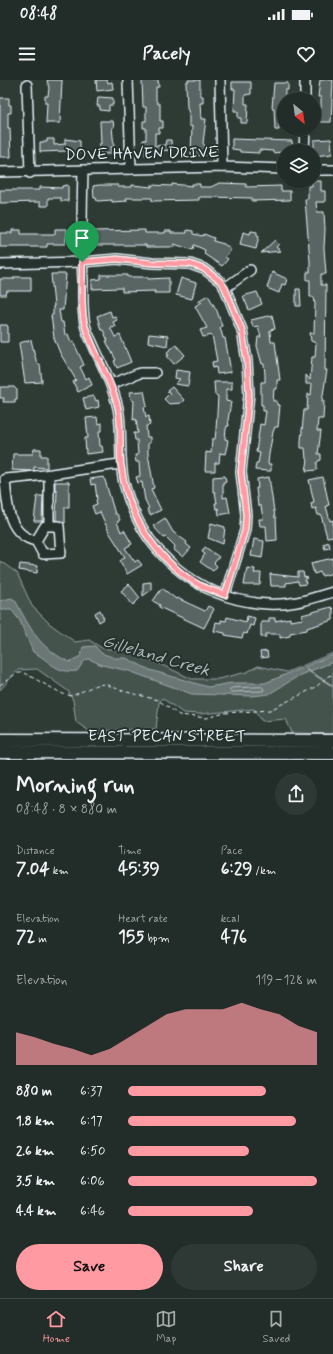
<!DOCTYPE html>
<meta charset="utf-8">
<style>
:root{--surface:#222c28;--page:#2e3834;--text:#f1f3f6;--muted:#a2a7a8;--line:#3f4845;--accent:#ff9aa2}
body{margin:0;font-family:Mynerve,sans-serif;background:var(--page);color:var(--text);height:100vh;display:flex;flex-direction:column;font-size:15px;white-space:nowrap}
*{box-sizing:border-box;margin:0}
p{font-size:13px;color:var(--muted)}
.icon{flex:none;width:22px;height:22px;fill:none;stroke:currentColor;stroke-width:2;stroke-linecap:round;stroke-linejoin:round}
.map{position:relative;height:680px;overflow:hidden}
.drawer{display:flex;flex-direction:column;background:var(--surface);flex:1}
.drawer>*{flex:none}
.needle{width:26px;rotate:151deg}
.buttons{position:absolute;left:277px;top:12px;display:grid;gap:8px}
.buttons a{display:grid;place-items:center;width:44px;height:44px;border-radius:50%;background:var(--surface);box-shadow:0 1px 3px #0004,0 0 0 1px var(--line);font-size:20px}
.pin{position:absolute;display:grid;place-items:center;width:34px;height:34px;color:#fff;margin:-41px -17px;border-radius:50% 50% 50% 0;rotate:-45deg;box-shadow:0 0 4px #0007}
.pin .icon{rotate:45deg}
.round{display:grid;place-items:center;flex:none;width:42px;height:42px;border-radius:21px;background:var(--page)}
.overview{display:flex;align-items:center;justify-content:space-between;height:68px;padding:0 16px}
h1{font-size:22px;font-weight:800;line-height:30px}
.figures{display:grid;grid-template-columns:repeat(3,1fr);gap:6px;height:68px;padding:4px 16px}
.figures div{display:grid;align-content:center}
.figures b{font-size:17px;font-weight:800}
.figures small{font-size:11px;font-weight:400}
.figures p{font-size:11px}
.chart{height:112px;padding:8px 16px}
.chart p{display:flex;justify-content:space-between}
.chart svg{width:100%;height:72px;margin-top:4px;fill:var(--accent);opacity:.7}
.primary-button{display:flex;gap:8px;margin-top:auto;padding:8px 16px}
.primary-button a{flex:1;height:46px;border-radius:24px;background:var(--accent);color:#111;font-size:16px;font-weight:800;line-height:46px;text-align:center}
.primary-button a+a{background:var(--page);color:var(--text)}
ul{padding:0 16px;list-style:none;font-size:13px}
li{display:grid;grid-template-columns:64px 48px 1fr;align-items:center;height:30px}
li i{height:10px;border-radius:5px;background:var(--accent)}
.status{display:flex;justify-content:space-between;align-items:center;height:28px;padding:0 20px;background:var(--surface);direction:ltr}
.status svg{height:11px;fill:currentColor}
header{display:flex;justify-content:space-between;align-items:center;height:52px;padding:0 16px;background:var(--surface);font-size:18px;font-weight:800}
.tab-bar{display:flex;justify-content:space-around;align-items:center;height:56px;border-top:1px solid var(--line);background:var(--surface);font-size:11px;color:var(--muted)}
.tab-bar a{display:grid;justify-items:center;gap:2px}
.tab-bar .on{color:var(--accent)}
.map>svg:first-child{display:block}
.green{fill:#45524e;stroke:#96a2a3}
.water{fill:#6b7775;stroke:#9da8a9}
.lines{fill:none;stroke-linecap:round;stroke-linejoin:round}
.shore{stroke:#b6c0c4;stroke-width:1}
.stream{stroke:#9da8a9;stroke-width:2}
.building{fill:#596563;stroke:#e8f1f8}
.minor-casing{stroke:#e8f1f8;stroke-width:12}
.major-casing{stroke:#e8f1f8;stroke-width:15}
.path{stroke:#e8f1f8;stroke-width:1;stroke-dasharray:4 3;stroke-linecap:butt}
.minor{stroke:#26332d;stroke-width:9}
.major{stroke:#26332d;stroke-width:12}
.route-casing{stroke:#fff;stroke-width:8}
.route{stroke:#ff9aa2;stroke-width:5}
.labels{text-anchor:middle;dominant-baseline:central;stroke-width:4;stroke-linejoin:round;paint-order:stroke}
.street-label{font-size:16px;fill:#e8f1f8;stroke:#26332d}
.water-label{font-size:17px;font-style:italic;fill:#b0babd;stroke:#26332d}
</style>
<div class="status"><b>08:48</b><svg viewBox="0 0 49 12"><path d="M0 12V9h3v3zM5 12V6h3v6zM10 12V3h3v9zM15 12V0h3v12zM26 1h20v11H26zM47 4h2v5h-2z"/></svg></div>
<header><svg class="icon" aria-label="menu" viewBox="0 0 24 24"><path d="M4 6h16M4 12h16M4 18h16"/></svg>Pacely<svg class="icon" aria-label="heart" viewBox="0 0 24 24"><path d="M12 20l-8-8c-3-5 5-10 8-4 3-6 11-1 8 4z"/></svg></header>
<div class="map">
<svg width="333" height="680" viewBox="0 0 333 680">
<rect width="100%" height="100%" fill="#2e3b35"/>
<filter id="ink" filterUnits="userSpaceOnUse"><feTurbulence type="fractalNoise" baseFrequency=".025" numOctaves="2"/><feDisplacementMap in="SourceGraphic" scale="8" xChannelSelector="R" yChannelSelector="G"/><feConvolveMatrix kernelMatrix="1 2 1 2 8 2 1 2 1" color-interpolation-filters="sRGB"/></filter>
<g filter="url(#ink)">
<path class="green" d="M0,481L17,493L32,526L50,544L75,562L89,560L102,568L136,573L192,599H218L247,592L258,586L287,592L333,573V654L292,653L286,639L262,641L254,629L200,634L183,633L162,618L159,623L156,649L89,651L76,642L73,620L68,611L37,589L18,590L0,610Z"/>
<path class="water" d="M11,518L15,520C30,548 38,567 69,582L81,576L83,567L95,566L101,573L115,578H126L150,590L208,607L232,603H265L333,575V582L300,595L269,614L252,616L192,614L129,591L102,585L89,579L85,580L77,591C55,594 50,580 33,572L20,541L11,529H0V521Z"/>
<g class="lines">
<path class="shore" d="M262,607L264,609L263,611L231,612L229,610L232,608Z"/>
<path class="stream" d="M307,590L333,606"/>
</g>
<g class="building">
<path d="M47,0H62L60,43H46L47,23H45V16H48L49,8Z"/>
<path d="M96,0H107L108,3L112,2L113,9L97,11Z"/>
<path d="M142,0H158L159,7H156V20L158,24H160V41H163V48H159V53H155V66L165,65L166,60H171L172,70L156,71V75H145V69H143V60H146V48H143V41H146V27H143Z"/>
<path d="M188,0H200V16H203V23H200L201,39H206L203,63L206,68V75L192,76L191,74L192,46H189V33L187,28L186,2H188Z"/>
<path d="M320,0H333L331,42H319L317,28H321V17H318Z"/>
<path d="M232,2H251V14L245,15V24H248L247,43H241V38H238V31H234L235,9H232Z"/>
<path d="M274,3H288V10H285L284,39H279V50H275L274,28H272Z"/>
<path d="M98,17L113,18V25H109V31L100,30V26H97Z"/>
<path d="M0,18H9V25H11V33H8V48H10L11,77H0Z"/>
<path d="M100,41H113L114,47H112L114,67H111V74H100V69H99V64H101Z"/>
<path d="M47,59H54V65L65,64V59L80,61V73L67,71L40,72V62H47Z"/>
<path d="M232,59L292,61L293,71L273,73V71L259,70V73L240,72V70L232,69Z"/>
<path d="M331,59L332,74L314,76V60Z"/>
<path d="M312,101H321V111H325V122H316L317,132H324L325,149L324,168L326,194H321V205H326L325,290H327L322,321H324L323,339H318L317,351H321L318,374H321V380L318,381L317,383V390L306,391L308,380L306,379L305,368H301V361L304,330H307L308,314L311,315L312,304H306V295L310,300L312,277H315L316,263L311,261L310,253H314L315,224L314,217H310V200H307V192H310V181L305,119H308V106H312Z"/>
<path d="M219,103L246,104V107L281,106V111H290V120L252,121V118L208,117H199V120L152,121V118H126L127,121L112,122V120L97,121L96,118H94L93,106L99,105H118V107H132V105L152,107L151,105L172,106V104L192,106V104H200V107H211Z"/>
<path d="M68,105V121H61V118H48V126H40V122L0,123V110H40V107L62,108V106Z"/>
<path d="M55,149H67L65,164H47V167H0V153H12V150H21V154H55Z"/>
<path d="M145,150V153H165V151H171V153H187V150L193,151V154L203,156L204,154L214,158L213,161L224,164L231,170L225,177L228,179L222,186L204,174L205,170L194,165L193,170L174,164V167H146V165H93V151Z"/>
<path d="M251,151L257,152V155L259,156L256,169L240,165L243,152L250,154Z"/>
<path d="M275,160L279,164L276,167L281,171L261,173Z"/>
<path d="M272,192L287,199L285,205L282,204L279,213L267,208Z"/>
<path d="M51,194H66L63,230H59L61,242H63L65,255L68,254L71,262L73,261L84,285L80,287L86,299L89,297L92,305L78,312L73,302L76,300L60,273L54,258L51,235H53V226H54Z"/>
<path d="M101,195H128V197H148V199L169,198V213H154L155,211L122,212V208L92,209V200L101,199Z"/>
<path d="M14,197H31V211H7L6,215H0V199H14Z"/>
<path d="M181,198L196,203L192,219L176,215Z"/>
<path d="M296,209H300L301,226H296Z"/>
<path d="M257,212L262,224L249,230L243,216Z"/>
<path d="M208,215L217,231L222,246L220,247L223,258H225L231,292L217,294L216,287L213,288L212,282L217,281L212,255L203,257L200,250L207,248L195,226L202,222L198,221Z"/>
<path d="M110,231L112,237L115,236L117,240L113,242L115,246L110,247L115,257L120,255L131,282L117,288L114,281L116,280L106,261H108L103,250H101L97,236Z"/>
<path d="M272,235L275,249L270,250V252L271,262H275L280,300H277V309H274L273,321H277V325H280L278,347H275L273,352L269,374L268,384H271V391H269L255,390L256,383H258L260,373L256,372L260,344L264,345L266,331H263V325H261V302H265V294L264,284H262L257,266L258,257H261L258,246L253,247L251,240Z"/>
<path d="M0,245H7L8,247V262H0Z"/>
<path d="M149,254L168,256L167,266L148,262Z"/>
<path d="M31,260L37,284H40L42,302L25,303L19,263Z"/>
<path d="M176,265L185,275L174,284L167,276L169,275L167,272Z"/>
<path d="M176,290L190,292L188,306L175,304L180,299L175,298Z"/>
<path d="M214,302H232V309H226V321L231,322L228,340L229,346H227L226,349L225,359L228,360L227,366L225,374L220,373L219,383H215V391H205L206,372L211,373L212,359H215L216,350L218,316L215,315Z"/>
<path d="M0,307H14L17,310V319H15V322H3L4,318H0Z"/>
<path d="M172,307L184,320L181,323L169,324L164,319L170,313L167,311Z"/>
<path d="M144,311L147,326L144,327L146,337L149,336L150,345L146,346L147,357H150V363H148V374L154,408L151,409L161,430L150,435L147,429L149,428L145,420L142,402L138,403L136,397L140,396L139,382H136L135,375H138L137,360H135L134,353H138L136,339L133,340L134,321L131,319L130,312Z"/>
<path d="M94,316L96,321L98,320L99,327L86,330L83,318Z"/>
<path d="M97,337L98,344L102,343V351H99L100,366H102L103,372L86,374L85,358H88L86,338Z"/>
<path d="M34,369H41V376H47V388L34,387V390L31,391L12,390L13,374H33Z"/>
<path d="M225,396L226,402H223V418L227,417L230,433L219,435L218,428L216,429L215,423H217L215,412H213V397Z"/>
<path d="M104,397L115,434H117L120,440L117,442L121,452L124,450L132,464L125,468L135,482L138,480L142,485L127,494L120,481L125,477L109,452L100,432L95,434L92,426L97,424L96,420L97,419L95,404L91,405L90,399Z"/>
<path d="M269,397L275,438L276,437L277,460L267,461L266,446H260L259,439H263L261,426H258L256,408H258L257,399Z"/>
<path d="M323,397L329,425L326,426L330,441L333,440V456L327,457L321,435H318L316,428L312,429L311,423L314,422L309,400Z"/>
<path d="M55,402H69V427H65V443L56,440L57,410H55Z"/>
<path d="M37,416H43L42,441H34Z"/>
<path d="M165,438L173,452L187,462L186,464L191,468L183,477L174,470L175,466L166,457L164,458L153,446Z"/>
<path d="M211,443L225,447L223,464L208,458Z"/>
<path d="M254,459L264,461L262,478L251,476Z"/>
<path d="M329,462L330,468L325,469L323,464Z"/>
<path d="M205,467L219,477L214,483L217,486L213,491L200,482L205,474L202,472Z"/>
<path d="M333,478V493L322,496L320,492L314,494L311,483Z"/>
<path d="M20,484L38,486L37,493L19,490Z"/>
<path d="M247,488L255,489L254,493H261L260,505H244Z"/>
<path d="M298,492H303L304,497L308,498L305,500L306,504L299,505L298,501L286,503V506H271L270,494L298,497Z"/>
<path d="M151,502V510L143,516V503Z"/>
<path d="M129,504L140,518L133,525L121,511Z"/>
<path d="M162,508L176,519L177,518L205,531L208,526L214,529L204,548L159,527L160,525L153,521Z"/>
<path d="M331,527L333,529V540L307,548V550L290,553V556L280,558V554H266V557H261V542H269V538H275V541L290,538V541L303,539L302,535Z"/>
<path d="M100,530L104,539L99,542L95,533Z"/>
<path d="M247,536L255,538L253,546L250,545L247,554L244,553L242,558L225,555V553L214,551L216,542L221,543V540L226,541L227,537L246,542Z"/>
<path d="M267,571L268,577L261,578L260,572Z"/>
</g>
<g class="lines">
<g class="minor-casing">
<g id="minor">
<path d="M128,0L131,89"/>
<path d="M220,0L222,87"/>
<path d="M27,5L30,93"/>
<path d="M305,19V0"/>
<path d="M304,71L305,49"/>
<path d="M83,90C82,127 81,164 83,201C83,215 82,230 85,244C86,252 92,261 95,269C104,288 113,307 118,328C123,352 118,378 124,403C141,471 197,520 268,524C291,526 312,518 333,512"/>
<path d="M314,90H333"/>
<path d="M0,92L222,87L284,89"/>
<path d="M0,184L82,182L117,179L152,183L190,184L204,189L220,201L225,208L242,250L247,281L249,314L241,392L246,435L245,450L225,515"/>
<path d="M225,208L250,190"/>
<path d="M111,304L140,293H155"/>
<path d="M49,395V446H59L61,473L43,474L36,461L45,446H49"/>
<path d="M36,461C7,455 7,423 5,399C44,397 82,388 121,384"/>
</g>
</g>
<g class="major-casing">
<g id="major">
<path d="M0,660L333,661"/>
<path d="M0,672L333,673"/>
</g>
</g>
<path class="path" d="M0,605L17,593H24L63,614L72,616L96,605L105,604L123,611L158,620L179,635L207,638L225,633L270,630L316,607L328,596L333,595"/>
<use href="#minor" class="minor"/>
<use href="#major" class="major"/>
</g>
</g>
<g class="lines" filter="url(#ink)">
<g class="route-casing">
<path id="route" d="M117,179L152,183L190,184L204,189L220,201L225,208L242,250L247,281L249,314L241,392L246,435L245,450L225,515C215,511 203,508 194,502C153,475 127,434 121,385C119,366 122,346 118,328C111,298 94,274 85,246C80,229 83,201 82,182Z"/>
</g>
<use href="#route" class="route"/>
</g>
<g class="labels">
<g class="street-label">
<text transform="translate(142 74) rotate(-1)">DOVE HAVEN DRIVE</text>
<text x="167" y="656">EAST PECAN STREET</text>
</g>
<g class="water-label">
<text transform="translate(156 576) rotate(16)">Gilleland Creek</text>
</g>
</g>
</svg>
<div class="buttons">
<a><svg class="needle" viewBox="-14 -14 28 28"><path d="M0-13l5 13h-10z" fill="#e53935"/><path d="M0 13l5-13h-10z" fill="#a2a7a8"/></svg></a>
<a><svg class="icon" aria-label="layers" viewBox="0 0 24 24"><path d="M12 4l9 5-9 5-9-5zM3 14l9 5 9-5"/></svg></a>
</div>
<div class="pin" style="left:82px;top:182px;background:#1e9e55"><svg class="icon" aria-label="arrive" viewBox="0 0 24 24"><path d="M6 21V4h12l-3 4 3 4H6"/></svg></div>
</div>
<section class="drawer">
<div class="overview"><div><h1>Morning run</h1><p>08:48 · 8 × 880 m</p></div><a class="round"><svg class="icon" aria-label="share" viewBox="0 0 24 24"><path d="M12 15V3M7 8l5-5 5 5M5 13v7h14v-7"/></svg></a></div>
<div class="figures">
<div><p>Distance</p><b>7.04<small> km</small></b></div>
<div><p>Time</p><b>45:39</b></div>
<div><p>Pace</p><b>6:29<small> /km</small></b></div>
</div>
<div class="figures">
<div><p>Elevation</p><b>72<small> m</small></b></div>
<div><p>Heart rate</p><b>155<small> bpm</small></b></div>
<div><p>kcal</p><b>476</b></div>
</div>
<div class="chart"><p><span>Elevation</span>119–128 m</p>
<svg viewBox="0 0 160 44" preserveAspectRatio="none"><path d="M0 44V24L10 27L20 31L30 34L40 38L50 34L60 27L70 20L80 13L90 10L100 10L110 10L120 6L130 10L140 13L150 20L160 24V44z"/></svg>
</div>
<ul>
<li><b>880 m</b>6:37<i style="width:73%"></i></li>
<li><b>1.8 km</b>6:17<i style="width:89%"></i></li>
<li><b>2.6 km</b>6:50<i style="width:64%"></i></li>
<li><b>3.5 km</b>6:06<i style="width:100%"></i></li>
<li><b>4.4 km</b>6:46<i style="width:66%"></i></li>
</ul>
<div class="primary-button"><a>Save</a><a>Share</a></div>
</section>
<nav class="tab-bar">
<a class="on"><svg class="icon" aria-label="home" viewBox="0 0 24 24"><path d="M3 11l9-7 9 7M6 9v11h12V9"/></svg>Home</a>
<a><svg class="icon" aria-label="map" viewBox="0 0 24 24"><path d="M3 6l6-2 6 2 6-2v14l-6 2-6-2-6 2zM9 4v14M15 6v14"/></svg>Map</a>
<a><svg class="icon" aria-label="saved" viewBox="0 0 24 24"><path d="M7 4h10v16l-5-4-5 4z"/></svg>Saved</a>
</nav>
